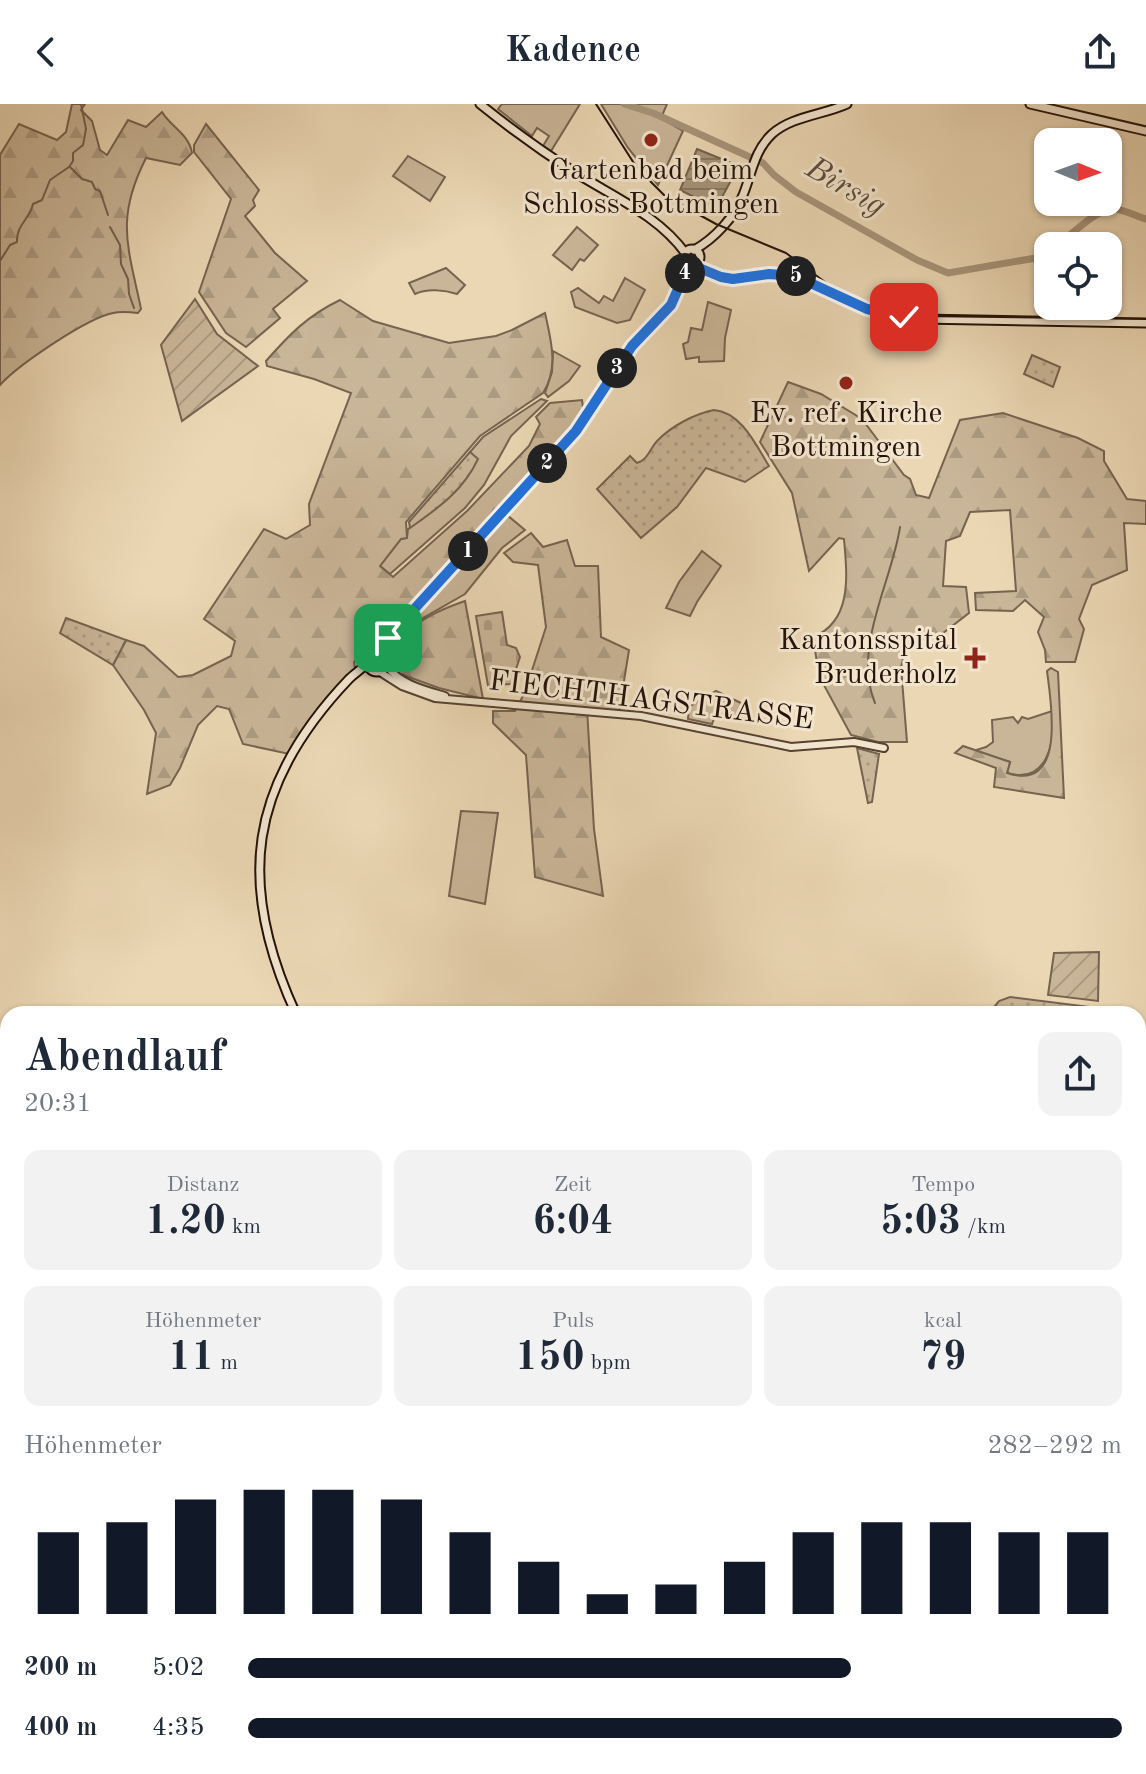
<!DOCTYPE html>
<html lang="de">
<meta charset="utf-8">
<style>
:root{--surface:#fff;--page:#f2f2f3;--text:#1f2937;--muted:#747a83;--accent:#111827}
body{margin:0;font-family:"Old Standard TT",serif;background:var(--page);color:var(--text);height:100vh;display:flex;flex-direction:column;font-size:30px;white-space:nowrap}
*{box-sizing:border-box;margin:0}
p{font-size:26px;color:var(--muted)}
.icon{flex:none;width:44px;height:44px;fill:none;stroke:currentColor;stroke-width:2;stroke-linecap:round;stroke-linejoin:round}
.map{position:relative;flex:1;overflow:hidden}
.side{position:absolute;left:0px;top:902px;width:1146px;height:768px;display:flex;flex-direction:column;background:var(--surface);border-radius:24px 24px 0 0;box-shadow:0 2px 6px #0004}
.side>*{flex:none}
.needle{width:52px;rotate:91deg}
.tools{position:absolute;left:1034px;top:24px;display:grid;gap:16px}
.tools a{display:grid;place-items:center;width:88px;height:88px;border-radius:16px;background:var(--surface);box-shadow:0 2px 6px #0004;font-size:40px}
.pin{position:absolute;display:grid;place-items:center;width:68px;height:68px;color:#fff;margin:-34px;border-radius:16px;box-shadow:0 4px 12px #0006}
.km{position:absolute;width:40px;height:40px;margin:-20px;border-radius:50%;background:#222;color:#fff;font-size:22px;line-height:40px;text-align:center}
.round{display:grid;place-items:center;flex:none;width:84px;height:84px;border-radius:16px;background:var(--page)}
.head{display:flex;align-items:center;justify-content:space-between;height:136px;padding:0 24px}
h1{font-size:44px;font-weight:700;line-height:60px}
.figures{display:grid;grid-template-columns:repeat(3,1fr);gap:12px;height:136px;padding:8px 24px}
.figures div{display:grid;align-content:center;border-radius:16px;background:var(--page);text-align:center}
.figures b{font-size:40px;font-weight:700}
.figures small{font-size:22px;font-weight:400}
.figures p{font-size:22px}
.chart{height:224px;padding:16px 24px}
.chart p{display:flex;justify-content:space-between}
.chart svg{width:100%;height:144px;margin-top:8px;stroke:var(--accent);stroke-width:6}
ul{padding:0 24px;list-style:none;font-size:26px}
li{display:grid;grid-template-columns:128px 96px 1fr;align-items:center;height:60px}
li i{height:20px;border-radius:10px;background:var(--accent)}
header{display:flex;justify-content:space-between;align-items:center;height:104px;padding:0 24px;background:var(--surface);font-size:36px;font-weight:700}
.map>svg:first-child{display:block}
.grass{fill:#c9b597;stroke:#766350;stroke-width:2}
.forest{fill:url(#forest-firs);stroke:#766350;stroke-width:2}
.cemetery{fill:url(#cemetery-stones);stroke:#766350;stroke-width:2}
.park{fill:url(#park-dots);stroke:#766350;stroke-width:2}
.garden{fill:url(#garden-furrows);stroke:#766350;stroke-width:2}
.water{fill:url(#water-rules);stroke:#73604c;stroke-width:2}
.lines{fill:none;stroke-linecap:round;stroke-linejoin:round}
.stream{stroke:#73604c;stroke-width:2}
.river{stroke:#a7947a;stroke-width:7}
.tertiary-casing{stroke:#564233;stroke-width:10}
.secondary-casing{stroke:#241108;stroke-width:11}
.primary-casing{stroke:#241108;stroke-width:12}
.tertiary{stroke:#f2e5ce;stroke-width:6}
.secondary{stroke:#f2e5ce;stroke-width:7}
.primary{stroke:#ebd7b4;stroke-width:8}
.tram{stroke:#241108;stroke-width:2}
.route-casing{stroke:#fff;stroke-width:16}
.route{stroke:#1a73e8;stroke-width:10}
.poi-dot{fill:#8f2418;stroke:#f2e5ce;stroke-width:3}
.labels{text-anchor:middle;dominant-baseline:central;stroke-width:6;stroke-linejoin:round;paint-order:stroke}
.poi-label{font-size:30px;fill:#241108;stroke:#f2e5ce}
.street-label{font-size:30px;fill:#241108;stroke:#f2e5ce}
.water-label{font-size:32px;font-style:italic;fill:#5f4c3b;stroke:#f2e5ce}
</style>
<header><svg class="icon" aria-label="back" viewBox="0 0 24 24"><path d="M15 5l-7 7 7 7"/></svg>Kadence<svg class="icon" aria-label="share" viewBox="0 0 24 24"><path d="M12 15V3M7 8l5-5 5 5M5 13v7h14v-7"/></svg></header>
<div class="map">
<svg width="1146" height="1670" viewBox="0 0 1146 1670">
<defs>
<pattern id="forest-firs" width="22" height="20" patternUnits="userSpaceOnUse" patternTransform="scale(2)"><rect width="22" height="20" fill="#c9b597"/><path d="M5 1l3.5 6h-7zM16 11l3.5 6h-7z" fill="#ac9b81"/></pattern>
<pattern id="cemetery-stones" width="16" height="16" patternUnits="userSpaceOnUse" patternTransform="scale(2)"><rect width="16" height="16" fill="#c9b597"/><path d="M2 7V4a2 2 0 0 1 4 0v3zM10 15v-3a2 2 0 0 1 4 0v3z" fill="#ac9b81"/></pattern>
<pattern id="park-dots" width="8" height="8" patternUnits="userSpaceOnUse" patternTransform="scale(2)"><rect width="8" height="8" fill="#c9b597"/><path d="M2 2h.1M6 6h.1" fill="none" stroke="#ac9b81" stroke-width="1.8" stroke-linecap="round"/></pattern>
<pattern id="garden-furrows" width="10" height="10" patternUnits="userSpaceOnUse" patternTransform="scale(2)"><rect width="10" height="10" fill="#c9b597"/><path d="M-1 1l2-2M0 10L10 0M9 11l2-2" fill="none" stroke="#ac9b81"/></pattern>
<pattern id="water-rules" width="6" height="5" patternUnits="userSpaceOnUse" patternTransform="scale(2)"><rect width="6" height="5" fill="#a7947a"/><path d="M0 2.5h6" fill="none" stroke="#887762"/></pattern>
</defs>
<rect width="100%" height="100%" fill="#ebd7b4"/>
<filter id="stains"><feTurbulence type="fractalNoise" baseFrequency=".0025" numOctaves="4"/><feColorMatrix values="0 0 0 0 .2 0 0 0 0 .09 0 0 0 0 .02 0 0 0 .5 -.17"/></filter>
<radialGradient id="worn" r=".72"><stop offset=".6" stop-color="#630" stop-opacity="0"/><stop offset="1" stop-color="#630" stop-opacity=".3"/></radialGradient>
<g class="grass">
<path d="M502,0H580L551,47L543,42L549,32L537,24L532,32L498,5Z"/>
<path d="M601,0H667L661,14L683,27L658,81L628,44Z"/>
<path d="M408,52L445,73L430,97L393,72Z"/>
<path d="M577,123L598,141L584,157L580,155L572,166L553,151Z"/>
<path d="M446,164L465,181L457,190C445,186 427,184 415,190L409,179Z"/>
<path d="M625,174L645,186L630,216L617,219L575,203L571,188L578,184L599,199L604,192L613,197Z"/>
<path d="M708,198L731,206L725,234L724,257L699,258V253L686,255L683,240L688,238L691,224L702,226Z"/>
<path d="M553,247L580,262L569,277L548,293L545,289L552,268Z"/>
<path d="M541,295L547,297L511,332L484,381L465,404L390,470L380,462L401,435L407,434L408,425C436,405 463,388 477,355L470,348L483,333Z"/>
<path d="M507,411L525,426L502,444L465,490L414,519L411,517Z"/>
<path d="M702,447L721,462L697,498L690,512L666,504L679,478Z"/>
<path d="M716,587L743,600V611L716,609L712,620L688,615L689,603Z"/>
<path d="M1052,607C1056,638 1047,681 1007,669L1010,658L973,647L986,643L993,638L992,616L1013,613L1018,619L1022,613L1028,615Z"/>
<path d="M461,707L498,709L485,800L449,792Z"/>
</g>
<g class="forest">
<path d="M72,0H85L81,6L92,17L100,46L107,51L128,16L146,23L162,8C171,23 189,30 192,49L180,61L146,54C115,115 128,142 141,205L138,209C130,208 121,207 113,209C87,214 18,261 0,281V51L19,20L57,36L66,28Z"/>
<path d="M206,20L259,86L253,96L255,102L245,112L275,149L307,177L273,205L280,214L246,243L226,229L199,188L231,95L194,48V41Z"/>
<path d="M340,196L373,217L449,239L496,232L512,226L545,209C551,236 559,264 543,289L480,332L406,418L407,434L401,435L380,462L393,473L467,407L529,342L540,320L536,313L550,299L582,296L584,310L557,345L371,544L366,545L354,558L355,564L307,622L289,650L243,640L229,605L217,602L198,621L180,664L170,681L147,690L156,629L144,606L113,561L126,536L144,542L178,573L193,571L231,552L235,537L204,515L264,425L286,435L310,421L309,400L351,289L314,275L267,262L266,257C290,230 307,212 340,196Z"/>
<path d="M788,278L821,290L862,315L904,371L910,375L916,391L929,394L960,316L1003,309L1078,334L1104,347V357L1127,395L1146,397V420L1124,419L1127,466L1092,481L1079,515L1084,525L1075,558H1046L1045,546L1038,528L1044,513L1025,496L1013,507L976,506L975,489L1016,487L1010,406L970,408L960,432L946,437L943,482L966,483L969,509L943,529L907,540L901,563L907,638H878L851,631L819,572L813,533C853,517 847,470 844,435L839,434L809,467L792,389L760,338Z"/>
<path d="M531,429L543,443L567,436L575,462H598L601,533L629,546L619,608L587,604L594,725L603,792L535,773L526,651L493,619V607H515L525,588L546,523L538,461L513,458L504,449Z"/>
<path d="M465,497L483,595L439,584L392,567L390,549C414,518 428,510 465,497Z"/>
<path d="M1051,564L1058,568L1064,694L994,683L996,664L955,649L963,642L1010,658L1007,669C1067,689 1051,598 1047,567Z"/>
<path d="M0,1082L8,1083V1268L0,1266Z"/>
<path d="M1138,1259H1146V1345L1138,1346Z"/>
</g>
<path class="cemetery" d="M502,508L507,541L516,544L520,553L511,580L488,582L476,512Z"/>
<g class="park">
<path d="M1032,251L1060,263L1053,283L1024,270Z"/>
<path d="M714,306C741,308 756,341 769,362L745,378L706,364L677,403L641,434L597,385L630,352L637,359C648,356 650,344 658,336C672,322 694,310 714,306Z"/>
<path d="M470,348L478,355C463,387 438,404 410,424L409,418Z"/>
<path d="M66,514L126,536L113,561L60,529Z"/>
<path d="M857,644L879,650L872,698L868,699Z"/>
<path d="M1010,893L1098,904L1096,910H988L999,897Z"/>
</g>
<g class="garden">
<path d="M195,195L217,230L258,262L182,317L161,241Z"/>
<path d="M1099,848L1098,897L1048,891L1054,849Z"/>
</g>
<path class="water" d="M697,45L739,62L716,104L680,86Z"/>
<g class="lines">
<g class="stream">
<path d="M70,63L82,75L92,78L95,85L100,87L108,111"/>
<path d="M110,123L120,141L121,160L128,175L129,190L134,204"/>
<path d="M0,157L10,141L17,138C16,121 30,115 33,100L42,96L50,76L69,63L73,57V49L83,41L86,25L81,0"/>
<path d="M875,599C852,543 892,478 900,423"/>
</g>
<g class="river">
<path d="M624,0L653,9L763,59L774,71L796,88L917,156L948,169L1036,154L1048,147"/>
<path d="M1056,142C1071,132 1097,103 1115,105C1125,106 1136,112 1146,115"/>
</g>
<g class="tertiary-casing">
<g id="tertiary">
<path d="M387,562C399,580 425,586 445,592"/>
<path d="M380,568L402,582L435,594L641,612L791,643L854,638L884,644"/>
<path d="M307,1662L331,1670"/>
<path d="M500,1670L502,1662"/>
</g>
</g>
<g class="secondary-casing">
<g id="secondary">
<path d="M480,0C511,25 543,48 576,69C614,93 659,112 686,150"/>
<path d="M1030,0L1146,27"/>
<circle cx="692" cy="153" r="8"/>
<path d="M694,146C714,135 735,113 743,91C752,69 754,47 772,30C792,12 823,11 847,0"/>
<path d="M695,161L721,173L733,175L769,170L795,172L867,205L921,215L1146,219"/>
<circle cx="377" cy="558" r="10"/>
<path d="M377,548L576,327L632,242L673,199L687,158"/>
<path d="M296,910C236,780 248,681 349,575C355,569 362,565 367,559"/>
<path d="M839,1670L841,1662"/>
</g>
</g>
<g class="primary-casing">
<g id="primary">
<path d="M0,1504L8,1505"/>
<path d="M1138,1654H1146"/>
</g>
</g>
<use href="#tertiary" class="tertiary"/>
<use href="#secondary" class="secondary"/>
<use href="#primary" class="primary"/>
<path class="tram" d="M596,0L637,64L665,92L716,120L786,149L829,181L860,197L921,212L1146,215"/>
</g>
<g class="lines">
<g class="route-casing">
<path id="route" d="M388,534L576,327L632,242L671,201L685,169L692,161L721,173L733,175L769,170L795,172L867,205L904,213"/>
</g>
<use href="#route" class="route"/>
</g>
<g class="poi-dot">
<circle cx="651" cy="36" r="8"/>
<circle cx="846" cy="279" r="8"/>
<path d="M971 542h8v8h8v8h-8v8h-8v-8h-8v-8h8z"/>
</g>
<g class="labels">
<g class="poi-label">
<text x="651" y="67">Gartenbad beim<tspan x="651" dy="34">Schloss Bottmingen</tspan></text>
<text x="846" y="310">Ev. ref. Kirche<tspan x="846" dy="34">Bottmingen</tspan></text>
<text x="957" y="537" text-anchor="end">Kantonsspital<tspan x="957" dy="34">Bruderholz</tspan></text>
</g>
<g class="street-label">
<text transform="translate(651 597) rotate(7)">FIECHTHAGSTRASSE</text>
</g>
<g class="water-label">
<text transform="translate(845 84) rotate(30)">Birsig</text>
</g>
</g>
<rect width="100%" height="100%" filter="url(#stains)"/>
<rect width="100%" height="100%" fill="url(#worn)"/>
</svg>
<div class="tools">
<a><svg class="needle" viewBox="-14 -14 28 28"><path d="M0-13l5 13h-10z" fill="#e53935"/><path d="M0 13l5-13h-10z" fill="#747a83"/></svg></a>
<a><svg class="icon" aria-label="locate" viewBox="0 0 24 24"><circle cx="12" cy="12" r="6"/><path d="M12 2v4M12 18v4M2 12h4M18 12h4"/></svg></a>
</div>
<div class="pin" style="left:388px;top:534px;background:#1e9e55"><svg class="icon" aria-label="arrive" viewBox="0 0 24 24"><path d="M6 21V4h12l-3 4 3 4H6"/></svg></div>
<div class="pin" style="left:904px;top:213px;background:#d93025"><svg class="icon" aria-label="check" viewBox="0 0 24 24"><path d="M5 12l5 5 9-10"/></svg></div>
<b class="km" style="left:468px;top:447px">1</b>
<b class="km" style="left:547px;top:359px">2</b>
<b class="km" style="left:617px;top:264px">3</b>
<b class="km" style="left:685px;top:169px">4</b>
<b class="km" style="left:796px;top:172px">5</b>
<section class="side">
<div class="head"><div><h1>Abendlauf</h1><p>20:31</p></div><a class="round"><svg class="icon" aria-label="share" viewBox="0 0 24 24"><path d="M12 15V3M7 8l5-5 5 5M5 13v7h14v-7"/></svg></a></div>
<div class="figures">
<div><p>Distanz</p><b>1.20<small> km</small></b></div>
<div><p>Zeit</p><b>6:04</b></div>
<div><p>Tempo</p><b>5:03<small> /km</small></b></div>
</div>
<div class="figures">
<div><p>Höhenmeter</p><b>11<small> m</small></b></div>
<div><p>Puls</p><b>150<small> bpm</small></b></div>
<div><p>kcal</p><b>79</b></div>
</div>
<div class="chart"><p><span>Höhenmeter</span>282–292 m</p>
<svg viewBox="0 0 160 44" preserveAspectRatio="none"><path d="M5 44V19M15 44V16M25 44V9M35 44V6M45 44V6M55 44V9M65 44V19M75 44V28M85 44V38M95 44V35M105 44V28M115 44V19M125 44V16M135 44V16M145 44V19M155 44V19"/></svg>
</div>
<ul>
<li><b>200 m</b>5:02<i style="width:69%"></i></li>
<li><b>400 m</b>4:35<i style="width:100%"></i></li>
</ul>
</section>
</div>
